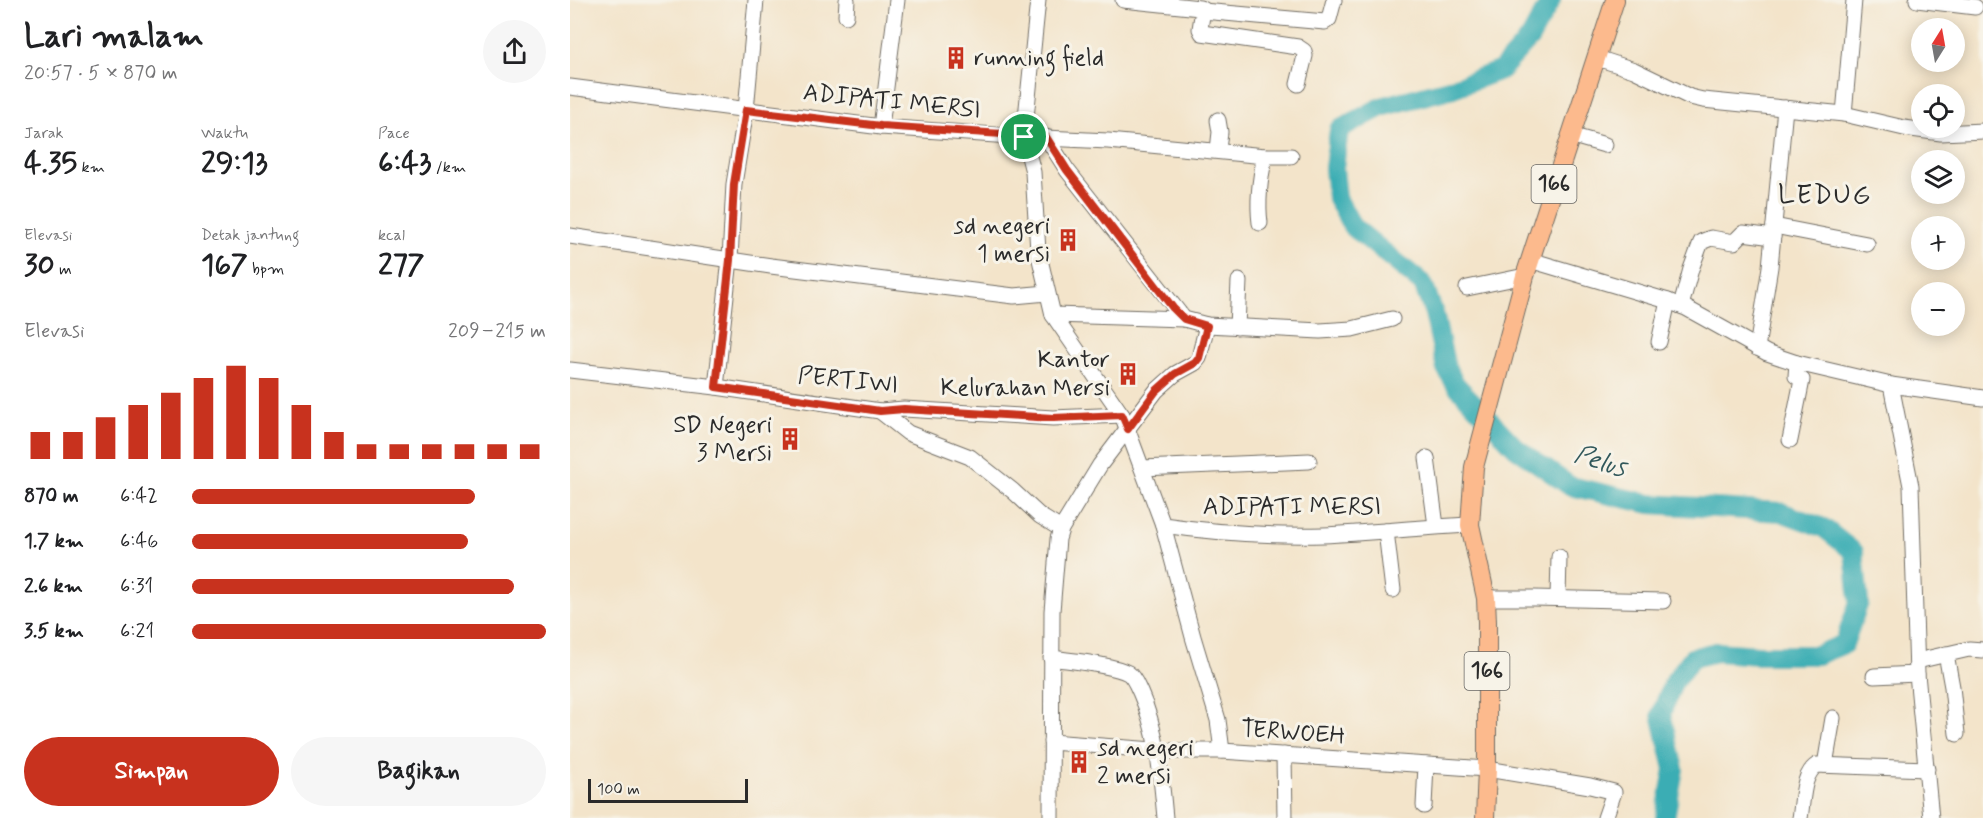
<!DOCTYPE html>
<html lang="id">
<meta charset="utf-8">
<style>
:root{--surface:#fff;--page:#f6f6f6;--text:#202124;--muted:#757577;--accent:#c8321e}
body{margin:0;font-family:Mynerve,sans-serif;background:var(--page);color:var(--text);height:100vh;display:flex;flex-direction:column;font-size:22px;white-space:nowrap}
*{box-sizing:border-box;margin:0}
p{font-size:20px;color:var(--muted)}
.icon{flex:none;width:33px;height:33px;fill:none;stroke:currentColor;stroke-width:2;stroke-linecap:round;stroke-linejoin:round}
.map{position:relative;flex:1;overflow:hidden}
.drawer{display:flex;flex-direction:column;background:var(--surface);width:570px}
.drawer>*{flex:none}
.needle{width:39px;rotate:11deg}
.tools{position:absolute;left:1341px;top:18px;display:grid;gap:12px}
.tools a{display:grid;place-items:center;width:54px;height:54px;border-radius:50%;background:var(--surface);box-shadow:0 3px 15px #0003;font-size:30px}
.scale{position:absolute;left:18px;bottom:15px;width:160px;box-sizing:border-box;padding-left:6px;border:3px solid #2b2b2b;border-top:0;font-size:16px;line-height:21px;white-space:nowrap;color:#2b2b2b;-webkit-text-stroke:4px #f7f3e8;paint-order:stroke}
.pin{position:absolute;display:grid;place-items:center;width:51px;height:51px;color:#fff;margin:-26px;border:3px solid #fff;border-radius:50%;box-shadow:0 2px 6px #0007}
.round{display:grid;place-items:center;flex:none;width:63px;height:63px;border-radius:32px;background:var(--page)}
.headline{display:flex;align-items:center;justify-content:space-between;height:102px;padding:0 24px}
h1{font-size:33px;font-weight:700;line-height:45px}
.figures{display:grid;grid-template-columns:repeat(3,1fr);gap:9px;height:102px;padding:6px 24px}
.figures div{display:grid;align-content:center}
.figures b{font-size:30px;font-weight:700}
.figures small{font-size:16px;font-weight:400}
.figures p{font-size:16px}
.chart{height:168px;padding:12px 24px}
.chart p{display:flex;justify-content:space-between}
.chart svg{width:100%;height:108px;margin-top:6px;stroke:var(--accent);stroke-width:6}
.action{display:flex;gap:12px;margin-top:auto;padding:12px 24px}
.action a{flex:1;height:69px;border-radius:36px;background:var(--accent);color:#fff;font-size:24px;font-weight:700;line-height:69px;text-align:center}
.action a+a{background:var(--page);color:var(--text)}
ul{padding:0 24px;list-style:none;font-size:20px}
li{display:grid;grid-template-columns:96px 72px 1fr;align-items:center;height:45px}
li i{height:15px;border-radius:8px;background:var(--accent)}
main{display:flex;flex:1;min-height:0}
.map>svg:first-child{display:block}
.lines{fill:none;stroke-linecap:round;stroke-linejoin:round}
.river{stroke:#3badb4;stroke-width:20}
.minor-casing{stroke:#716c63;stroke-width:17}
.major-casing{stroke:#716c63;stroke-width:20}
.minor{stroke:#fff;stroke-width:15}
.major{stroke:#fcba8d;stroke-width:18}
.route-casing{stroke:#fff;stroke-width:12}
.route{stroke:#c8321e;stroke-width:8}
.labels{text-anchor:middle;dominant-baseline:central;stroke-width:6;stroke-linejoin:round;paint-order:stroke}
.shield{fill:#f7f3e8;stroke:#686764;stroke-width:1.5}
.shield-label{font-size:22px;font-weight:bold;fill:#2b2b2b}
.poi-label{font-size:24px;fill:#2b2b2b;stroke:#f7f3e8;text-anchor:end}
.street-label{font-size:24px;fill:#2b2b2b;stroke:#f7f3e8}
.water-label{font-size:26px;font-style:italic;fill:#31585b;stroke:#f7f3e8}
.quarter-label{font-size:27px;letter-spacing:1.5px;fill:#2b2b2b;stroke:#f7f3e8}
</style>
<main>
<section class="drawer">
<div class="headline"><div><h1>Lari malam</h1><p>20:57 · 5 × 870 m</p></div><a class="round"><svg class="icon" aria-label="share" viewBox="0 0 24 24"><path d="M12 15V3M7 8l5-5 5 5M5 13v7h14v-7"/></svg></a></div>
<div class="figures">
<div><p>Jarak</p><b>4.35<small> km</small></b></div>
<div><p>Waktu</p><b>29:13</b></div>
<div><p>Pace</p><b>6:43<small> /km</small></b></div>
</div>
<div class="figures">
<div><p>Elevasi</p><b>30<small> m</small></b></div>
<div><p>Detak jantung</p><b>167<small> bpm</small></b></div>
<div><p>kcal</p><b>277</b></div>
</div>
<div class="chart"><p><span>Elevasi</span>209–215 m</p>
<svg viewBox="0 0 160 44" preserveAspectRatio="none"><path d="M5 44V33M15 44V33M25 44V27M35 44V22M45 44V17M55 44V11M65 44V6M75 44V11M85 44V22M95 44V33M105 44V38M115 44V38M125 44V38M135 44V38M145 44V38M155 44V38"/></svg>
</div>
<ul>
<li><b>870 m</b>6:42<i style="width:80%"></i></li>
<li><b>1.7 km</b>6:46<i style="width:78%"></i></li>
<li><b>2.6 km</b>6:31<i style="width:91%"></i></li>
<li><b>3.5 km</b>6:21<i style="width:100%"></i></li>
</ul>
<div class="action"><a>Simpan</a><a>Bagikan</a></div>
</section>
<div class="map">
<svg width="1413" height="818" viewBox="0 0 1413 818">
<rect width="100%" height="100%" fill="#f7f3e8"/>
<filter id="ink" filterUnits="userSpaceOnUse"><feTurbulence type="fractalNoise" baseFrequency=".0167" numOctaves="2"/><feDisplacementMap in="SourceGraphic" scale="12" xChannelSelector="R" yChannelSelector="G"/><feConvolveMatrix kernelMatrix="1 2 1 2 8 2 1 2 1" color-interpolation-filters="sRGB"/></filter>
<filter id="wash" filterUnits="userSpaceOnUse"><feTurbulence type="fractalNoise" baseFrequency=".008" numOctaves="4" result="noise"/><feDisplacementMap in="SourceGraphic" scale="24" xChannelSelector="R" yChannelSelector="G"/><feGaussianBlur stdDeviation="1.35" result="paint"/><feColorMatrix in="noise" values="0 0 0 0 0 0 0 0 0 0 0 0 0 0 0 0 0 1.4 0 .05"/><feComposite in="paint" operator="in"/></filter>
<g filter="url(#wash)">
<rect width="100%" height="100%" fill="#f3e4ca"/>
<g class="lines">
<path class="river" d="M981,0L960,38L931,70L883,88L811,107L769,130L764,168L767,198L782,226L853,284L864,313L876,368L886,385L946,448L1000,486L1080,504L1211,512L1254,528L1284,552L1289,602L1274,644L1247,655H1189L1146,652L1122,658L1103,683L1091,714L1104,769L1095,818"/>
</g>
</g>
<g filter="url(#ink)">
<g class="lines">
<g class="minor-casing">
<g id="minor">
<path d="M468,0L454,137L538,141L695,156H721"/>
<path d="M553,0L630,8L633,9L630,29L632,33L728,47L734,51L735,56L728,84"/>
<path d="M1347,0L1405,7"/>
<path d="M633,11L755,22L759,19L764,0"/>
<path d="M276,16L277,0"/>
<path d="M1027,58L1064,70L1120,97L1133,100L1274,114L1334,128L1371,133L1413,131"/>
<path d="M0,87L311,127L454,137L463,172L468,251L483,315L552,415L593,525C646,533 700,536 753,535C802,533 851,527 900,525"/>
<path d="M1274,114L1284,0"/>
<path d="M311,127L327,0"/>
<path d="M1000,135L1035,145"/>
<path d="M476,137L497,170L614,319L637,325L750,331L782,329L822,319"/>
<path d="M648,150L650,132L648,120"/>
<path d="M690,223C687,200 690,178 695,156"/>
<path d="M1204,226L1297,244"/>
<path d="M0,236L201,266L444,296L477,293"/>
<path d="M960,260L1098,301L1116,308L1197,353L1227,363L1321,385L1413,398"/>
<path d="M897,288L955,276"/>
<path d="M1111,306L1121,269L1131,242L1141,238L1164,242L1173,233L1203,237"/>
<path d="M483,315L614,319"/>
<path d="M667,327L669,281"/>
<path d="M1089,342L1098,301"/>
<path d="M1187,348L1200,267L1215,108"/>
<path d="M0,370L146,387L310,411L334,409L483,418L552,415"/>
<path d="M1321,385L1341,486L1347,674L1361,818"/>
<path d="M146,387L160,259L164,184L176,110L186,0"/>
<path d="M310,411L338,433L400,457L443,491L470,516L491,529"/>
<path d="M1220,440L1232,380L1226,376L1227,363"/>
<path d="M857,458L866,526"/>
<path d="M572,468L739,461"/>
<path d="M593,525L623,637L648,720L652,751L917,769L1020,786L1044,792L1035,818"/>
<path d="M816,531L823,590"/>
<path d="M916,598H964L1093,601"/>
<path d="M988,598L989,557"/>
<path d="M1376,654L1382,687L1387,734"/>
<path d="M481,658C501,661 541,664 558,673C564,677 567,686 570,692C588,732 591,775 595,818"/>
<path d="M1347,661L1399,649L1413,650"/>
<path d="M1304,676L1347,674"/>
<path d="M481,742L596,751H652"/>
<path d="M714,755L715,818"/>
<path d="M1255,765L1263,718"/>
<path d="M854,806L856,765"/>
<path d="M481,818L482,611L488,539L491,529L530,465L586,391L605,374L625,363L629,358L637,325"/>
<path d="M1230,818C1233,802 1232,774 1247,765L1357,769"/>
</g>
</g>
<g class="major-casing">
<path id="major" d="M915,818L917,769V622L916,598L900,525L904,467L955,276L1045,0"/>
</g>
<use href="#minor" class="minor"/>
<use href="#major" class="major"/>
</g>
</g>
<g class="lines" filter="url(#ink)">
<g class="route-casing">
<path id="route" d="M176,110L311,126L476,137L497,170L603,308L614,319L637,326L629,358L625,363L605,374L586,391L558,429L552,415L483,418L334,409L310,411L146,387L160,260L164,184Z"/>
</g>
<use href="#route" class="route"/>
</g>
<defs>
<g id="building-bare" transform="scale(1.8)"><path d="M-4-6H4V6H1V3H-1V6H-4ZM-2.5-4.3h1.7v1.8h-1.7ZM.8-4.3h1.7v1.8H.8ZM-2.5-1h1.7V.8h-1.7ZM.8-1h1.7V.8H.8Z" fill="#c8321e" stroke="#f7f3e8" stroke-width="2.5" paint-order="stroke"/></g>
</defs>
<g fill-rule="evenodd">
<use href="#building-bare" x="386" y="58"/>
<use href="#building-bare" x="498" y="240"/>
<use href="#building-bare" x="558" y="374"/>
<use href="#building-bare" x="220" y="439"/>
<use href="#building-bare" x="509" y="762"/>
</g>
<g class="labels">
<g class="shield">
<rect x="961.5" y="165" width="45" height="38" rx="4.5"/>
<rect x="894.5" y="652" width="45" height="38" rx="4.5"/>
</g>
<g class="shield-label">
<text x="984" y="184">166</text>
<text x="917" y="671">166</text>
</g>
<g class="poi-label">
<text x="404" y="58" text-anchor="start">running field</text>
<text x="480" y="226">sd negeri<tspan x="480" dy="28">1 mersi</tspan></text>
<text x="540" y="360">Kantor<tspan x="540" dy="28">Kelurahan Mersi</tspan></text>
<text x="202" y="425">SD Negeri<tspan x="202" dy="28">3 Mersi</tspan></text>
<text x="527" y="748" text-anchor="start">sd negeri<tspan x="527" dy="28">2 mersi</tspan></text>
</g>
<g class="street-label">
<text transform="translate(322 102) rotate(6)">ADIPATI MERSI</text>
<text transform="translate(278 381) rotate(6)">PERTIWI</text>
<text x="722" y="507">ADIPATI MERSI</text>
<text transform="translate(723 733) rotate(4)">TERWOEH</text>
</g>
<g class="water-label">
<text transform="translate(1030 462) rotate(18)">Pelus</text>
</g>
<g class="quarter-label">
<text x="1255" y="195">LEDUG</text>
</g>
</g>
</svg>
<div class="tools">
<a><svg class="needle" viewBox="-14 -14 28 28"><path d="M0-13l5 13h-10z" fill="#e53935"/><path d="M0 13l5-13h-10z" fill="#757577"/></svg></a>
<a><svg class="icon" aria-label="locate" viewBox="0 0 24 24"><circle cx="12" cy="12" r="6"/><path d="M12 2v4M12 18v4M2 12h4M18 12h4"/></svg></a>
<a><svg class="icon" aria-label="layers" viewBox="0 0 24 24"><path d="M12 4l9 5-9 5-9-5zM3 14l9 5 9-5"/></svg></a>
<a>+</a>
<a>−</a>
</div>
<div class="scale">100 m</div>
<div class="pin" style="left:454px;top:137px;background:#1e9e55"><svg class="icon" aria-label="arrive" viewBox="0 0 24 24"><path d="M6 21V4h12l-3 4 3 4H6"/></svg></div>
</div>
</main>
